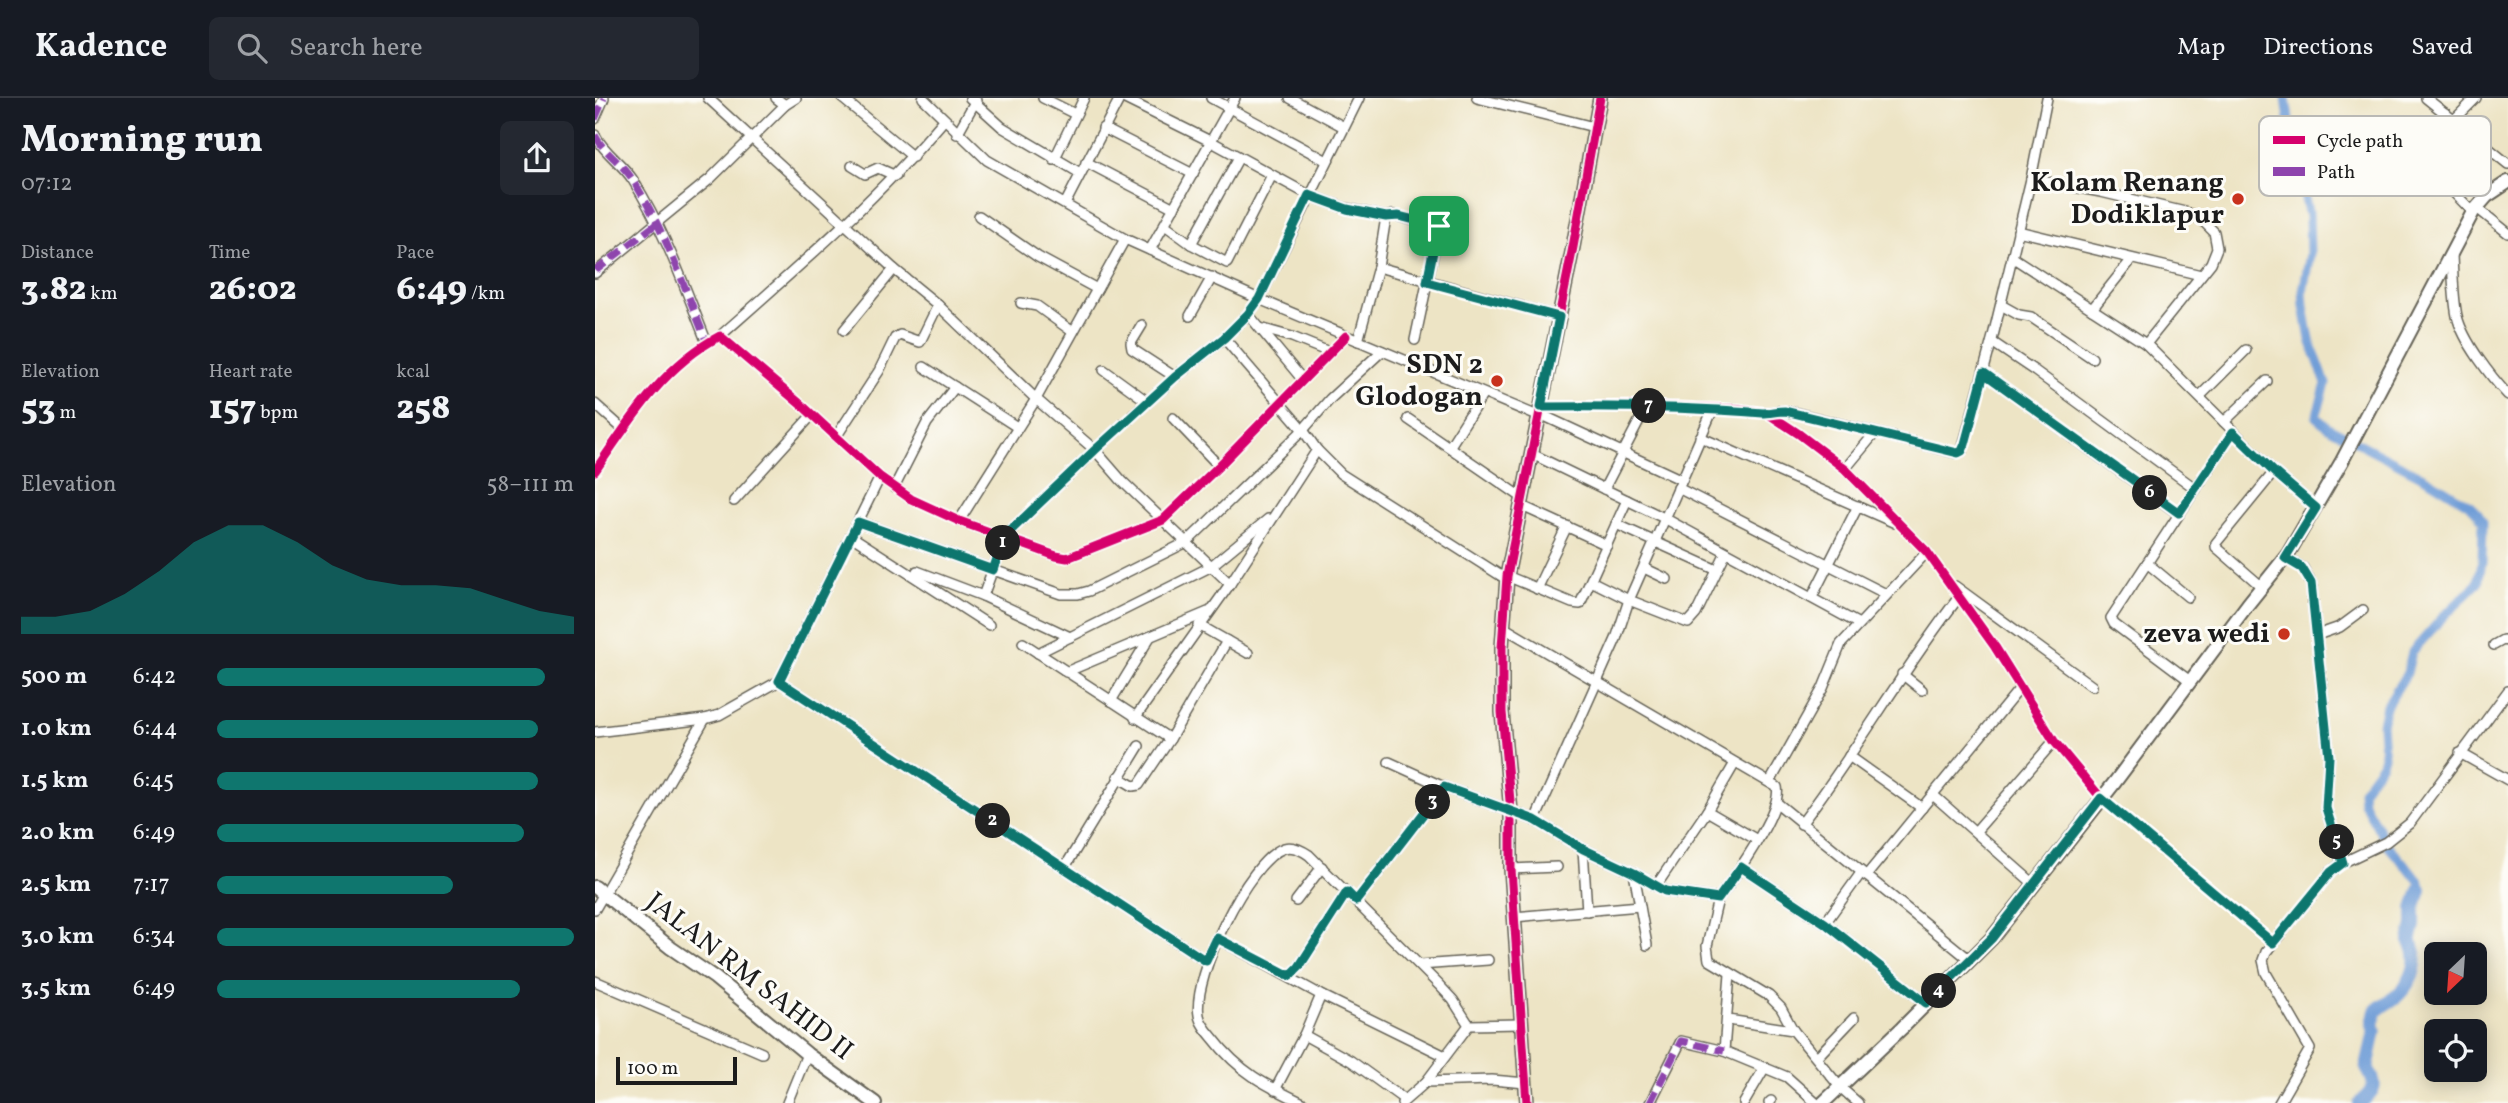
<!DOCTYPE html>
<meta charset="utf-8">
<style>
:root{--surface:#171b24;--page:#242831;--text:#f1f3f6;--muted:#9ea1a6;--line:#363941;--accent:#0f766e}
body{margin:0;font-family:Vollkorn,serif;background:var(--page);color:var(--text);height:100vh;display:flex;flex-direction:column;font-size:26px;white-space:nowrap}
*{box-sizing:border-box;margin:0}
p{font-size:23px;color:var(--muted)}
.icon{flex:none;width:38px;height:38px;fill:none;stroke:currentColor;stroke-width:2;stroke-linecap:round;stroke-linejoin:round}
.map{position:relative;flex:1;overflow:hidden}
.drawer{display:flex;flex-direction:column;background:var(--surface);width:595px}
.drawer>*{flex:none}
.needle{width:46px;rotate:205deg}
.tools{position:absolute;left:1829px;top:844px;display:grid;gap:14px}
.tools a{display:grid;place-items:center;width:63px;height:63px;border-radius:10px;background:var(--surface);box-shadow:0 4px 18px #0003;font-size:35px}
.scale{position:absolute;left:21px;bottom:18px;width:121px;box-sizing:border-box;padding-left:7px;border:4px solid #1c1c1c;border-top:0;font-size:19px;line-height:24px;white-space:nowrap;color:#1c1c1c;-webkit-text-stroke:5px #fdfcf7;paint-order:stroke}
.pin{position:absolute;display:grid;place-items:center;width:60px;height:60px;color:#fff;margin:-30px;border-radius:14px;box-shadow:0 4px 10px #0006}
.km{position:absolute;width:35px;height:35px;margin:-18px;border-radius:50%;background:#222;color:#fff;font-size:19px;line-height:35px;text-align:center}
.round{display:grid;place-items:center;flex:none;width:74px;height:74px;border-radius:10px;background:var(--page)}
.head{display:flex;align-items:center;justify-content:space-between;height:119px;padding:0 21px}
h1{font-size:38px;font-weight:800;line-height:52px}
.metrics{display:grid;grid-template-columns:repeat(3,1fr);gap:10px;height:119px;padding:7px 21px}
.metrics div{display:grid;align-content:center}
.metrics b{font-size:35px;font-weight:800}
.metrics small{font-size:19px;font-weight:400}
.metrics p{font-size:19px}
.chart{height:196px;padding:14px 21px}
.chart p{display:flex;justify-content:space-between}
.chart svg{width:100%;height:126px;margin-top:7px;fill:var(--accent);opacity:.7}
ul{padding:0 21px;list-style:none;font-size:23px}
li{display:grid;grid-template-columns:112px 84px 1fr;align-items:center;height:52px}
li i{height:18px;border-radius:9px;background:var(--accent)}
header{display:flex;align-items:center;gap:42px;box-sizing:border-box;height:98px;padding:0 35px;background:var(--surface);border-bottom:2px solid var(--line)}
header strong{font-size:33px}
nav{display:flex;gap:38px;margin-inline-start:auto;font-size:24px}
.search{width:490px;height:63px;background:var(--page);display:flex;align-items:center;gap:18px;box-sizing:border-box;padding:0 24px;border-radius:10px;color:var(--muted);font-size:26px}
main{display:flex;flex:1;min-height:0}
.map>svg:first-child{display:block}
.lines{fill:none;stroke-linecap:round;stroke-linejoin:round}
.canal{stroke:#6f9dd7;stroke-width:9}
.river{stroke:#6f9dd7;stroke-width:14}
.street-casing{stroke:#656257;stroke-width:12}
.secondary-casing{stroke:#656257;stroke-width:16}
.street{stroke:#fff;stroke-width:9}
.secondary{stroke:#fff;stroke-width:12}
.quiet{stroke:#8e44ad;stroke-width:7;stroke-dasharray:14 7;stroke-linecap:butt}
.cycleway-casing{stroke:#fdfcf7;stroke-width:13}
.cycleway{stroke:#d6006c;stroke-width:9}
.route-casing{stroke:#fff;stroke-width:14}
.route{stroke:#0f766e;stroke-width:9}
.poi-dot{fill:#c8321e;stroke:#fdfcf7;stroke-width:2.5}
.labels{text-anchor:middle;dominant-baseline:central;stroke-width:6;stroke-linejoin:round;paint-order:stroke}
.poi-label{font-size:28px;font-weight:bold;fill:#1c1c1c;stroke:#fdfcf7;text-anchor:end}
.street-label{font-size:28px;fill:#1c1c1c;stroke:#fdfcf7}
.key{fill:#fdfcf7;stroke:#bab9b5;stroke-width:2}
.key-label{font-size:19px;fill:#1c1c1c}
</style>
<header>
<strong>Kadence</strong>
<div class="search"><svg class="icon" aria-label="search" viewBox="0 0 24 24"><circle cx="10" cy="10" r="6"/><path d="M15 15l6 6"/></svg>Search here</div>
<nav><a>Map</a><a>Directions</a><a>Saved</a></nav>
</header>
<main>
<section class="drawer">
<div class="head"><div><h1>Morning run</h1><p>07:12</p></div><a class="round"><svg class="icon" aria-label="share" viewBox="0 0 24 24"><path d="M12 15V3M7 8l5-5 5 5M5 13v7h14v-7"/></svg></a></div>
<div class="metrics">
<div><p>Distance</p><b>3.82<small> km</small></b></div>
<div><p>Time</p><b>26:02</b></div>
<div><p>Pace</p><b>6:49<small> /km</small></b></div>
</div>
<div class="metrics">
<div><p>Elevation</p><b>53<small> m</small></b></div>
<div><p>Heart rate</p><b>157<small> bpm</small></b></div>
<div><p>kcal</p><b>258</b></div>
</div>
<div class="chart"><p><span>Elevation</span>58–111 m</p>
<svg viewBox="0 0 160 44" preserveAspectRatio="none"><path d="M0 44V38L10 38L20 36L30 30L40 22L50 12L60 6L70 6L80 12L90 20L100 25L110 27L120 27L130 28L140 32L150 36L160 38V44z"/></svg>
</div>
<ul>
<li><b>500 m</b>6:42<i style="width:92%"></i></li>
<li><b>1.0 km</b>6:44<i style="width:90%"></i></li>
<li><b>1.5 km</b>6:45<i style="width:90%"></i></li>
<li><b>2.0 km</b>6:49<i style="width:86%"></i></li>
<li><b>2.5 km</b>7:17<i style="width:66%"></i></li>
<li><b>3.0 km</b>6:34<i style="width:100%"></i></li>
<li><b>3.5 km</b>6:49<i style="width:85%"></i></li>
</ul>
</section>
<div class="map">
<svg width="1913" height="1005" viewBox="0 0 1913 1005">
<rect width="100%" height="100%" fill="#fdfcf7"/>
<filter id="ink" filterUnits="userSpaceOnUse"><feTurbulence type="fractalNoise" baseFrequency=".0143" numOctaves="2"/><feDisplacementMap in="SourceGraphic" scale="14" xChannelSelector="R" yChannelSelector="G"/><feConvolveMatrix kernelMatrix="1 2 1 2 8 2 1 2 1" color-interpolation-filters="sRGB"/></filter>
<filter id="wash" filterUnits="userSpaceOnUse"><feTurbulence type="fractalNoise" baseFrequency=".00686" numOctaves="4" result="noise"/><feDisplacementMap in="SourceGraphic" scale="28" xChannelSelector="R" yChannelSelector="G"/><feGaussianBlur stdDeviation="1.57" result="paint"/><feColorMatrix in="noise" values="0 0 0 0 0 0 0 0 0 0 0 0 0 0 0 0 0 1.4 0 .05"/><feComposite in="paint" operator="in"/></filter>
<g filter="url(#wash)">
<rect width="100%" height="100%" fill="#ede4c5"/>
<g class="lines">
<path class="canal" d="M1691,0L1702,78L1708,92L1714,118L1715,156L1708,193L1709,208L1715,242L1731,286L1721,319L1733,329L1834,382L1875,407L1883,415L1888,424L1887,464L1883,485L1847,520L1817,554L1812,575L1791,608L1787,626L1789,658L1787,665L1767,693L1768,704L1793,748L1825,784V792"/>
<path class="river" d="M1765,1005C1780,991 1783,988 1772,970L1780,933L1778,926L1781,913C1788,906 1797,903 1804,896C1818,882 1827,860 1815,843L1819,827V811L1825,792"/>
</g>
</g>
<g filter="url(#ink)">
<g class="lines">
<g class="street-casing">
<g id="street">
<path d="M113,0L299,171L343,207L441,301L500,352L527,383L635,486"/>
<path d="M181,0L190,7"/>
<path d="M247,0L318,59"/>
<path d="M328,0L392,62L530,141L664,201L945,319"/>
<path d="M375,0L407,29L485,75"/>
<path d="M448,0L480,16"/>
<path d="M528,0L617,44L714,97L747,109L791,119"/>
<path d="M616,0L732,63"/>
<path d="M695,0L749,29"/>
<path d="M882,0L999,29"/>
<path d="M1831,0L1913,66"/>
<path d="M1850,15L1821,47L1819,54L1878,114"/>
<path d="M0,21L9,0"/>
<path d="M1859,22L1881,0"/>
<path d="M508,30L598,76"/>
<path d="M362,36L381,2"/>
<path d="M0,37C9,55 27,65 38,82C70,133 90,190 112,245"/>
<path d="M459,62L489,0"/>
<path d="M491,64L579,110"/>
<path d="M257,68L270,76L283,70L301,78"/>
<path d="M1436,81L1506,94L1590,114L1607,122L1619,134L1622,150L1616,165L1551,246L1679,374L1721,410"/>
<path d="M470,106L525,0"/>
<path d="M1882,110L1913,135"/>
<path d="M384,118L443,159L502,191"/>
<path d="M570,127L596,146L632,165L677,77"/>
<path d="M1423,133L1606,177"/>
<path d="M596,146L644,59"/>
<path d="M555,152L640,0"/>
<path d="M1857,157C1858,177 1858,198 1862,218C1868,243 1896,279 1913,297"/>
<path d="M1417,159L1551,246"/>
<path d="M783,169L964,219"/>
<path d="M0,175L115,81L190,7L201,0"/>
<path d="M426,205L442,208L478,234"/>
<path d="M1406,207L1424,217L1436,219L1497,260"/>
<path d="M1497,211L1537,161"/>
<path d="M653,216L707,281"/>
<path d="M595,218L617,179"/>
<path d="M547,227L536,245L537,251L580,279"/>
<path d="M665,230L697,239L734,254"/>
<path d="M249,232L299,171"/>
<path d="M125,238C203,169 281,102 349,22"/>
<path d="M629,240L708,332L722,352L746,376L911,481"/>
<path d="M763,243L783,169L791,119L798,117L844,129L820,242"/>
<path d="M1397,244L1440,273L1601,391"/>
<path d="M329,269L422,329"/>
<path d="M509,272L553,304"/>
<path d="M1389,275L1584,416"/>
<path d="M1605,298L1651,252"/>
<path d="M0,306L29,332"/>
<path d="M946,309L1052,308L1144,311L1172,315L1204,336L1250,371L1332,454L1400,549L1459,643L1506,700L1678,845"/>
<path d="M1172,315L1186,313L1202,315L1361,355L1367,353L1398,238L1436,81L1452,0"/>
<path d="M578,320L624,368"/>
<path d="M813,321L928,400"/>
<path d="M1629,324L1672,283"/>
<path d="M241,339L284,273L300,240L305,237L325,244L343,207"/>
<path d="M1105,339L1300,425"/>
<path d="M855,348L888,296"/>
<path d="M937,356L1071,421L1264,526"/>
<path d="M1250,371L1280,335"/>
<path d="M0,373C35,322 68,268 125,238L210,310L285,379L316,401L364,423L461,458L472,460L568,422L624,368L751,238"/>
<path d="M1087,382L1118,311"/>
<path d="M299,390L332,325L360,289"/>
<path d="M1083,390L1291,496"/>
<path d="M1009,391L1052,308"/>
<path d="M139,403L217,317"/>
<path d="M927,408L1012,447"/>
<path d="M364,423L441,301L530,141"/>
<path d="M263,424L466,496H483L494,493L592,444L708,332L735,301L787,253"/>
<path d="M1021,426L1122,472"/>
<path d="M256,438L394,527"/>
<path d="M1690,460L1708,470L1716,485L1734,659L1731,710L1747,765"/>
<path d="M1552,465L1593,499"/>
<path d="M1049,470L1072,481"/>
<path d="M322,473L388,498L475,539"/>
<path d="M912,478L977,505L985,506L1032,402"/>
<path d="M996,483L1034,502L1093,525L1101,516L1131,454"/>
<path d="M1360,488L1497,588"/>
<path d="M1666,488L1621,449V445L1679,374"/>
<path d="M942,491L972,428"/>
<path d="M388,498L410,438L500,352L580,279L629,240L653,216L664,201L764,0"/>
<path d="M1217,499L1263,408"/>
<path d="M604,527L653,555"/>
<path d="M908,529L1182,689C1188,712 1138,781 1123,801"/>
<path d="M1722,537L1745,529L1768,512"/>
<path d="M428,545L575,641"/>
<path d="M1899,547L1908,542L1913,543"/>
<path d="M443,555L615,469L673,421"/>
<path d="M471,574L613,514"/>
<path d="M1307,576L1327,592"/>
<path d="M184,583L611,863"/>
<path d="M1595,583L1519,526L1516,520L1638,334"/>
<path d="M516,603L555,539"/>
<path d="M540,620L635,486L722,352"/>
<path d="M0,634L110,621L124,617L184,583L285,379"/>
<path d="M1865,655L1913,682"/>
<path d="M1254,658L1327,710"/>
<path d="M794,664L849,689L940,722L988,751L1039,775L1071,793L1123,801L1112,848L1114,862L1174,898L1186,910L1198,932L1245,989L1263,1005"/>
<path d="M523,679L538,688L544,687L575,641L632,543"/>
<path d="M1175,684L1228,590L1246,546L1332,454"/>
<path d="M1338,697L1439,786"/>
<path d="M1182,705L1375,862"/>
<path d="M1112,713L1162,742"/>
<path d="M940,722L1021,541L1034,502L1087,382L945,316"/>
<path d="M1206,726C1262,653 1307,572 1364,499"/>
<path d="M1381,733L1459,643"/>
<path d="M988,751L992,813"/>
<path d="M470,769L544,648"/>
<path d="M1146,769L1230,825L1331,905"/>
<path d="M916,771L962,769"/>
<path d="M1039,775L1052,847"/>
<path d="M1271,778L1425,590"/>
<path d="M1061,788L1112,713L1140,665"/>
<path d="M701,803L727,769"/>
<path d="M761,803L849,689"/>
<path d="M0,811L110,621"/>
<path d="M919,819L1045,808"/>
<path d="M1230,825L1266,775"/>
<path d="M622,840L726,897L850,958"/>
<path d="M825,867L893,862"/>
<path d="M1135,876L1129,953L1192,979L1221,1005"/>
<path d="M695,878L704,869L752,794"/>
<path d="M0,883L167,955"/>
<path d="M1133,922L1198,932"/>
<path d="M874,927L926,926"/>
<path d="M709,937L756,963L810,1002"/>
<path d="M1222,959L1259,920"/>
<path d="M831,984L897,982L931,985"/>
<path d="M680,992L709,937L726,897"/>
<path d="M192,1005L212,956"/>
<path d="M708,1005C670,987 644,974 618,940C612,933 605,925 604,917C597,880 653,762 689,750C698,747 707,752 714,757L844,887L858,902L874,927L831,984L807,1005"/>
<path d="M1055,1005L1086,943L1129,953"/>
<path d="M1149,1005L1170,969"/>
<path d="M1174,1005L1176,1003"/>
<path d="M1684,1005L1715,951L1671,875L1668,862L1671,854L1736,774L1747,765L1791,744L1815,725L1913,593"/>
</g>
</g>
<g class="secondary-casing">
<g id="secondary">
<path d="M0,789L76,850L120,880L212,956L280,1005"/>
<path d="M932,1005L916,771V714L907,614V549L912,478L978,149L1005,0"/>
<path d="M1228,1005L1307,930L1397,840L1520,684L1653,506L1693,456L1747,363L1878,114L1892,98L1913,84"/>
</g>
</g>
<use href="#street" class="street"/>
<use href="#secondary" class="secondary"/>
<g class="quiet">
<path d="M0,21L9,0"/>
<path d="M0,37C9,55 27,65 38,82C70,133 90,190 112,245"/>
<path d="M0,168L3,171L61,126"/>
<path d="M1055,1005L1086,943L1129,953"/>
</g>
<g class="cycleway-casing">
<g id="cycleway">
<path d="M946,309L1052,308L1144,311L1172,315L1204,336L1250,371L1332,454L1400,549L1459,643L1506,700L1678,845"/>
<path d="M0,373C35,322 68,268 125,238L210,310L285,379L316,401L364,423L461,458L472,460L568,422L624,368L751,238"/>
<path d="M932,1005L916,771V714L907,614V549L912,478L978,149L1005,0"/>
</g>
</g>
<use href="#cycleway" class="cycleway"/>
</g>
</g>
<g class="lines" filter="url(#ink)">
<g class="route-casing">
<path id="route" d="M714,97L752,111L791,119L804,118L843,128L832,184L964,219L946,309C1021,308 1094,309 1168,315C1175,315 1182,313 1190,313L1363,355L1367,353L1370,346L1389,275L1584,415L1638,334L1679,374L1721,410L1690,460L1707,470L1716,485L1734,659L1731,710L1748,765L1736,774L1678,845L1506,700L1397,840L1331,905L1230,825L1146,769L1123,801L1070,793L1039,775L988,751L940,722L849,689L761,803L752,794L704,869L695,878L622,840L611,863L184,583L263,424L398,472L410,438L500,352L580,279L629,240L653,216L664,201Z"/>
</g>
<use href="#route" class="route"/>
</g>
<g class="poi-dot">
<circle cx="1643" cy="101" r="7"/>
<circle cx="902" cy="283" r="7"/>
<circle cx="1689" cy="536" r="7"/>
</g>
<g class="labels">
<g class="poi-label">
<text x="1629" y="85">Kolam Renang<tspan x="1629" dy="32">Dodiklapur</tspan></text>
<text x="888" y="267">SDN 2<tspan x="888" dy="32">Glodogan</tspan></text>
<text x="1675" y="536">zeva wedi</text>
</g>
<g class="street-label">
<text transform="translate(154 879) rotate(38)">JALAN RM SAHID II</text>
</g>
</g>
<rect x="1664" y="18" width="232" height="80" rx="10" class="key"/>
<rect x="1678" y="38" width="32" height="8" fill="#d6006c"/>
<rect x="1678" y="69" width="32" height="9" fill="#8e44ad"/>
<g class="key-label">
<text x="1722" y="49">Cycle path</text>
<text x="1722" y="80">Path</text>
</g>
</svg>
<div class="tools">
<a><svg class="needle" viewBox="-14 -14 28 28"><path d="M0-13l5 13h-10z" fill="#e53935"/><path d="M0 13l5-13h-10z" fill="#9ea1a6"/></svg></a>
<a><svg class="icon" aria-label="locate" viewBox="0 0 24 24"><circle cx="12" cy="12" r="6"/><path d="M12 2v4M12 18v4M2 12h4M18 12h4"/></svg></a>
</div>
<div class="scale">100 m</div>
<div class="pin" style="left:844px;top:128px;background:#1e9e55"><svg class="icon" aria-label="arrive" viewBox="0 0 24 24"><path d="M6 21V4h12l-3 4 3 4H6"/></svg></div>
<b class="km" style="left:408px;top:445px">1</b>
<b class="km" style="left:398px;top:723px">2</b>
<b class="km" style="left:838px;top:704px">3</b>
<b class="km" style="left:1344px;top:893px">4</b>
<b class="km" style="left:1742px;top:744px">5</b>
<b class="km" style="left:1555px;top:395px">6</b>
<b class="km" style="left:1054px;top:308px">7</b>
</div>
</main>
